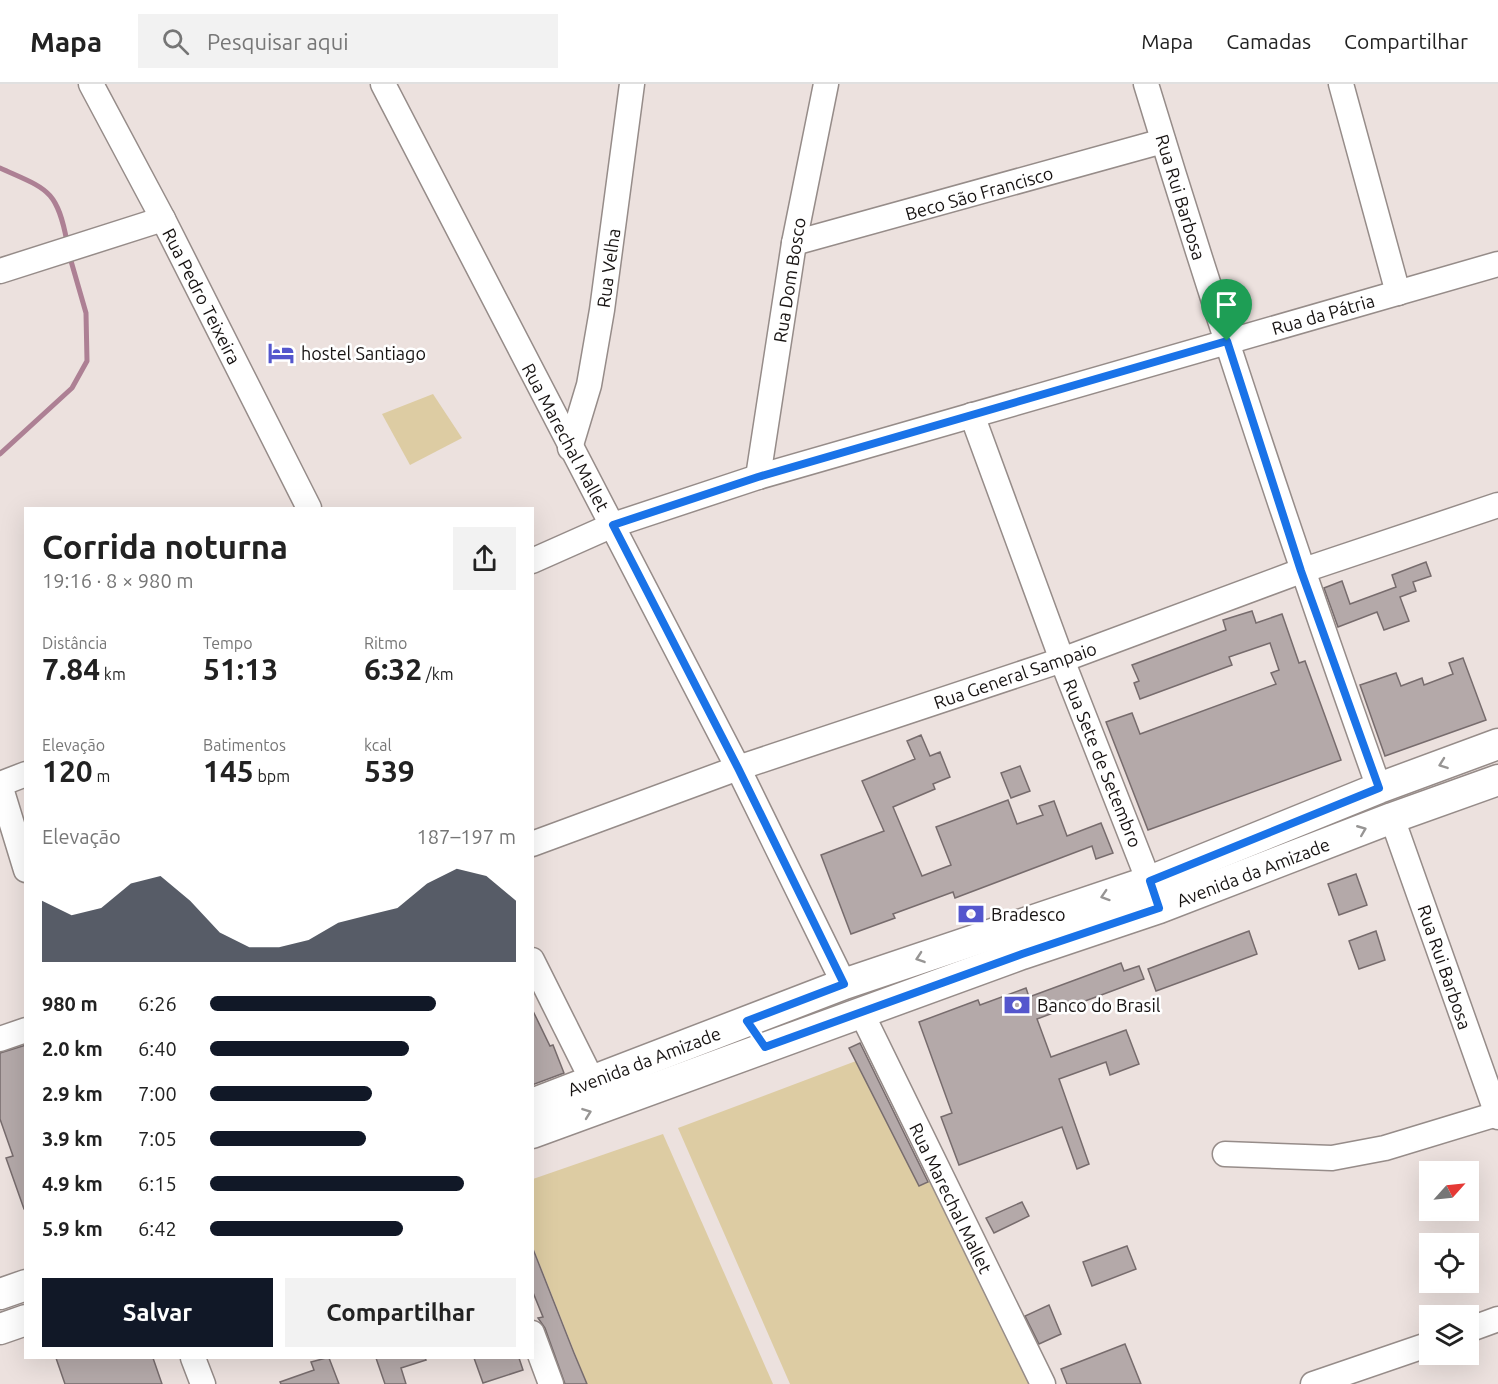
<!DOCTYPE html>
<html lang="pt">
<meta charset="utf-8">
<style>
:root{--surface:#fff;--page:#f2f2f2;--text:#222;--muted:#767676;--line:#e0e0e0;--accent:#111827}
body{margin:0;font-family:Ubuntu,sans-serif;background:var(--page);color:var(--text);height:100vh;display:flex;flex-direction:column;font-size:22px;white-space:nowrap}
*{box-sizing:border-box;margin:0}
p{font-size:20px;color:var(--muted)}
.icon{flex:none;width:33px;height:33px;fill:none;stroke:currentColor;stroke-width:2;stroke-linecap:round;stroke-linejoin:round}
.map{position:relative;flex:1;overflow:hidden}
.panel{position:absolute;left:24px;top:423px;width:510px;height:852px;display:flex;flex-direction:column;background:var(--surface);border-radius:0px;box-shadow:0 6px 24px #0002}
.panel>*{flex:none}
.needle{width:39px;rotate:63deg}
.controls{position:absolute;left:1419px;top:1077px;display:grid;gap:12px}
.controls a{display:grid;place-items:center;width:60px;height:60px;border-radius:0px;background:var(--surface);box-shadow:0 6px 24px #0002;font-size:30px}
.pin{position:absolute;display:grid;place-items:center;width:51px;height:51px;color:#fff;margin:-62px -26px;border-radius:50% 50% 50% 0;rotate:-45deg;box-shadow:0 0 6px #0007}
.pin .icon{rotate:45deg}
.round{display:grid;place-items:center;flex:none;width:63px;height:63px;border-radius:0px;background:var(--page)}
.head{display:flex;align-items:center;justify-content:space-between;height:102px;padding:0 18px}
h1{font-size:33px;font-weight:700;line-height:45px}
.metrics{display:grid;grid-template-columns:repeat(3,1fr);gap:9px;height:102px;padding:6px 18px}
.metrics div{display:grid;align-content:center}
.metrics b{font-size:30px;font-weight:700}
.metrics small{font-size:16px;font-weight:400}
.metrics p{font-size:16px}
.chart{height:168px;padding:12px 18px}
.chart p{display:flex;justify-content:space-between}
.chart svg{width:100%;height:108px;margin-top:6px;fill:var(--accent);opacity:.7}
.button{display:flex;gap:12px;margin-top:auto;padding:12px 18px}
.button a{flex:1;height:69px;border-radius:0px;background:var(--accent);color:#fff;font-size:24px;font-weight:700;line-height:69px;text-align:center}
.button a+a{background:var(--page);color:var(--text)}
ul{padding:0 18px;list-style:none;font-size:20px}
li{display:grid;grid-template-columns:96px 72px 1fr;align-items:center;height:45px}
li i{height:15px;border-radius:8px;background:var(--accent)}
header{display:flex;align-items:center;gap:36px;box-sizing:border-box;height:84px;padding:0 30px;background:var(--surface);border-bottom:2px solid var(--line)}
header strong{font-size:28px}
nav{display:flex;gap:33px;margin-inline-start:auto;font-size:21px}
.search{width:420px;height:54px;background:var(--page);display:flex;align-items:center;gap:15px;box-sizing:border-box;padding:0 21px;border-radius:0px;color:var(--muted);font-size:22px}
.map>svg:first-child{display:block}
.green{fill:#ddcca3}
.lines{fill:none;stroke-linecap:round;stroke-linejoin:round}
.stream{stroke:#ad8094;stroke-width:5}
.building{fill:#b4a9a9;stroke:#776c6d;stroke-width:1.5}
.minor-casing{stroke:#968c89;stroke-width:27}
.major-casing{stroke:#968c89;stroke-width:33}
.minor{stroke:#fff;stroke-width:24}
.major{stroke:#fff;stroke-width:30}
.oneway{stroke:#979594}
.route-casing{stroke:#fff;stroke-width:12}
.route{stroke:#1a73e8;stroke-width:8}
.labels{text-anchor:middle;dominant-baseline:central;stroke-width:5;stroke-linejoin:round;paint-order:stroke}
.street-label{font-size:18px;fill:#171312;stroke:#fff}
.poi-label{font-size:18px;fill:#171312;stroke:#fff;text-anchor:start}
</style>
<header>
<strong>Mapa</strong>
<div class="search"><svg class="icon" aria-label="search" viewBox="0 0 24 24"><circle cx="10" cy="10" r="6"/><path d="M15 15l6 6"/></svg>Pesquisar aqui</div>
<nav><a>Mapa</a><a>Camadas</a><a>Compartilhar</a></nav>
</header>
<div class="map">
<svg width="1498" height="1300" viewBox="0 0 1498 1300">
<rect width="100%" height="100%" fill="#ece1de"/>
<g class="green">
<path d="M433,310L462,354L410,381L382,330Z"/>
<path d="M856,977L919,1102L934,1095L1034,1300H790L678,1044Z"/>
<path d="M663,1050L773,1300H587L533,1163V1095Z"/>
</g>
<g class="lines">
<g class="stream">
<path d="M0,84C46,105 57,104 67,158"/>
<path d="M0,370L72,304L87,277L86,229L69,170"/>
</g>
</g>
<g class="building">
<path d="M1426,478L1431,492L1413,498L1416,507L1400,513L1409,537L1384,546L1377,528L1338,543L1324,504L1342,497L1350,520L1396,503L1392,491Z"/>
<path d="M1252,527L1256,539L1282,530L1299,579L1305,577L1341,676L1148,746L1106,638L1132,629L1140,650L1276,600L1271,589L1279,586L1270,559L1229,573L1232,581L1140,615L1134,599L1139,597L1132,581L1226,546L1223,536Z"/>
<path d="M1463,574L1486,636L1385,672L1360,601L1396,589L1401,602L1422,594L1424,601L1453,590L1449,579Z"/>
<path d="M921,651L930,672L940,668L950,693L933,700L935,705L893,723L922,792L951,781L936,743L1008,716L1017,740L1043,731L1039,722L1054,717L1067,752L1101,739L1113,769L1096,775L1092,762L955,814L953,808L893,830L895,834L851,850L821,771L884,747L862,697L915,675L907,657Z"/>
<path d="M1020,682L1030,707L1011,714L1001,689Z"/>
<path d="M1356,790L1367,821L1339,831L1328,800Z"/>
<path d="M1249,847L1257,870L1156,907L1148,885Z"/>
<path d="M1376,847L1385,876L1359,885L1349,857Z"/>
<path d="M1121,879L1124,887L1139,882L1144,895L1037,935L1051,973L1126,946L1139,980L1110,991L1106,978L1059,995L1089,1080L1077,1085L1062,1043L959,1081L941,1033L952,1029L919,938L978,916L980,921L1026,904L1029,913Z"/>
<path d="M532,925L550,962L553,961L564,989L532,1001Z"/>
<path d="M860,959L928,1098L919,1102L849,964Z"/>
<path d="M26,961V1125H24L6,1074L13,1072L0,1035V969Z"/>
<path d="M1022,1118L1029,1132L994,1149L986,1134Z"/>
<path d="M1127,1162L1136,1185L1092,1202L1083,1178Z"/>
<path d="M533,1165L574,1269L587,1300H565L545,1244L538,1234L543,1233L532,1206Z"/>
<path d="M1049,1221L1061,1250L1039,1260L1025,1232Z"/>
<path d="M1125,1260L1141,1300H1067L1061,1285Z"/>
<path d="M56,1274H153L162,1300H65Z"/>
<path d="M326,1274H329L339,1300H281L280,1298L314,1286L311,1278Z"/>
<path d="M376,1274H425L426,1276L401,1284L406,1300H385Z"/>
<path d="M474,1274H519L523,1286L483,1299Z"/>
</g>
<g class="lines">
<g class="minor-casing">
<g id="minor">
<path d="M91,0L163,135L309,424"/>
<path d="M383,0L738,684L844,900"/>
<path d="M1146,0C1218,237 1296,471 1379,704"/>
<path d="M1341,0L1398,209"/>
<path d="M794,159L1163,57"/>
<path d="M0,187L163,135"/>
<path d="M972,331L1062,576L1155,813"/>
<path d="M570,364L589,301L602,226L632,0"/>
<path d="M758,393L794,159L826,0"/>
<path d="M532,477L613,441L758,393L1498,180"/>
<path d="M0,700L26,690"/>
<path d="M0,701L26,786"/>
<path d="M1392,734L1498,1033"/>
<path d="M532,760L738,684L1062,576L1301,487L1498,421"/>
<path d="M532,876L593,998"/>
<path d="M861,928L1043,1300"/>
<path d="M0,955L26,946"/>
<path d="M1225,1070L1332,1074L1385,1064L1497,1030"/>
<path d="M1468,1246L1498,1235"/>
<path d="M532,1249L551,1300"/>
<path d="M193,1274L203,1300"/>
<path d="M1313,1300L1430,1260"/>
</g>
</g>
<g class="major-casing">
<g id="major">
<path d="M532,1020L844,900L1150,797L1379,704L1498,660"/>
<path d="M532,1049L1022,870L1159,824L1392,734L1498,696"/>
<path d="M0,1210L26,1201"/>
<path d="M0,1245L26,1236"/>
</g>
</g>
<use href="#minor" class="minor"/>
<use href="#major" class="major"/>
</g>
<defs><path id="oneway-chevron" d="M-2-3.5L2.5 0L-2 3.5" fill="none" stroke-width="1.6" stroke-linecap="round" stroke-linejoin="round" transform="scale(1.5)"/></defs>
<g class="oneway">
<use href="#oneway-chevron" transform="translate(1443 680) rotate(160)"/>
<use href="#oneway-chevron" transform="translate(1362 746) rotate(-22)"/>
<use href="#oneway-chevron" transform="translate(1105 812) rotate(162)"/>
<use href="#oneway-chevron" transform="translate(920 874) rotate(161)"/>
<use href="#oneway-chevron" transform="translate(587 1029) rotate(-20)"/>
</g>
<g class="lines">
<g class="route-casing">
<path id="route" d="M1227,257L1301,487L1379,704L1150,797L1159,824L1022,870L765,963L747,937L844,900L738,684L613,441L758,393Z"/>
</g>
<use href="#route" class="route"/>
</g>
<defs>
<g id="hotel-bare" transform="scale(2.07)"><path d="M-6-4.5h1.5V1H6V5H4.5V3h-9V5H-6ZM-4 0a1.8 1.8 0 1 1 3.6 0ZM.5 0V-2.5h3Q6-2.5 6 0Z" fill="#5456cd" stroke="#fff" stroke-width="2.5" paint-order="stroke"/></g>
<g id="bank-bare" transform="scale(2.07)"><path d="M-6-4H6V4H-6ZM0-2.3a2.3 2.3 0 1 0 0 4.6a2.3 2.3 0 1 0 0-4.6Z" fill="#5456cd" stroke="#fff" stroke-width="2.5" paint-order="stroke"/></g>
</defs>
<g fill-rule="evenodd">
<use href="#hotel-bare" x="281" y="269"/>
<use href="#bank-bare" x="971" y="830"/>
<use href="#bank-bare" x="1017" y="921"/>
</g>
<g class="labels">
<g class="street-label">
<text transform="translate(979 109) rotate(-16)">Beco São Francisco</text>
<text transform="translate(1181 113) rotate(73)">Rua Rui Barbosa</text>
<text transform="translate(608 184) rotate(-82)">Rua Velha</text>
<text transform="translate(789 196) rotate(-81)">Rua Dom Bosco</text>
<text transform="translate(202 212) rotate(63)">Rua Pedro Teixeira</text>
<text transform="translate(1323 230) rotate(-16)">Rua da Pátria</text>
<text transform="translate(566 353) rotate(62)">Rua Marechal Mallet</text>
<text transform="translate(1015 591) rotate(-19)">Rua General Sampaio</text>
<text transform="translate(1103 679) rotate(68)">Rua Sete de Setembro</text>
<text transform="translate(1253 788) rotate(-21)">Avenida da Amizade</text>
<text transform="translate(1445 883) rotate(71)">Rua Rui Barbosa</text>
<text transform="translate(644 977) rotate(-21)">Avenida da Amizade</text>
<text transform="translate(951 1114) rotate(64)">Rua Marechal Mallet</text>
</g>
<g class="poi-label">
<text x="301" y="269">hostel Santiago</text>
<text x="991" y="830">Bradesco</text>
<text x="1037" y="921">Banco do Brasil</text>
</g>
</g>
</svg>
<div class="controls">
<a><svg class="needle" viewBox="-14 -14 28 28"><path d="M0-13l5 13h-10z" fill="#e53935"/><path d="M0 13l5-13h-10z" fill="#767676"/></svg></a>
<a><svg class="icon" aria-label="locate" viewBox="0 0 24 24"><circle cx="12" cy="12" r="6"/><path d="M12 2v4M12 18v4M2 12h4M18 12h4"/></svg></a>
<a><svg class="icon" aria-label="layers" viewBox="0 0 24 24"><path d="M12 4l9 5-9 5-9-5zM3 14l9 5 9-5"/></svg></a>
</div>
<div class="pin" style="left:1227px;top:257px;background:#1e9e55"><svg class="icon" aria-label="arrive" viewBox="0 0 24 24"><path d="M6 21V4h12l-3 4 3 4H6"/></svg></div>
<section class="panel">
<div class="head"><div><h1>Corrida noturna</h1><p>19:16 · 8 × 980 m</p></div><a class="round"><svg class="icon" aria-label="share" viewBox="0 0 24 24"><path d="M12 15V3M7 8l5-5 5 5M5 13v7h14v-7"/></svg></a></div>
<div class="metrics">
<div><p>Distância</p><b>7.84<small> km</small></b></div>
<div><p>Tempo</p><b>51:13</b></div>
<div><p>Ritmo</p><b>6:32<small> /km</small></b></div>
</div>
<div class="metrics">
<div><p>Elevação</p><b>120<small> m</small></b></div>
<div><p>Batimentos</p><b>145<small> bpm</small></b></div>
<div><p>kcal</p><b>539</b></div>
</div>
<div class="chart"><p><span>Elevação</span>187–197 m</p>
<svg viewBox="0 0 160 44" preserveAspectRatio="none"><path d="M0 44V19L10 25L20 22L30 12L40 9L50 19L60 32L70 38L80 38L90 35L100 28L110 25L120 22L130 12L140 6L150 9L160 19V44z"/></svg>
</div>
<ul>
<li><b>980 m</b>6:26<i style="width:74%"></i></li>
<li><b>2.0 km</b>6:40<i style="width:65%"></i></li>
<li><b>2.9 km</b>7:00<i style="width:53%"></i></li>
<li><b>3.9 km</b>7:05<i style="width:51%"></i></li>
<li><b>4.9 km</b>6:15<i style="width:83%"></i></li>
<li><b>5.9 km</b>6:42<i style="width:63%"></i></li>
</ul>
<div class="button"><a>Salvar</a><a>Compartilhar</a></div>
</section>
</div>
